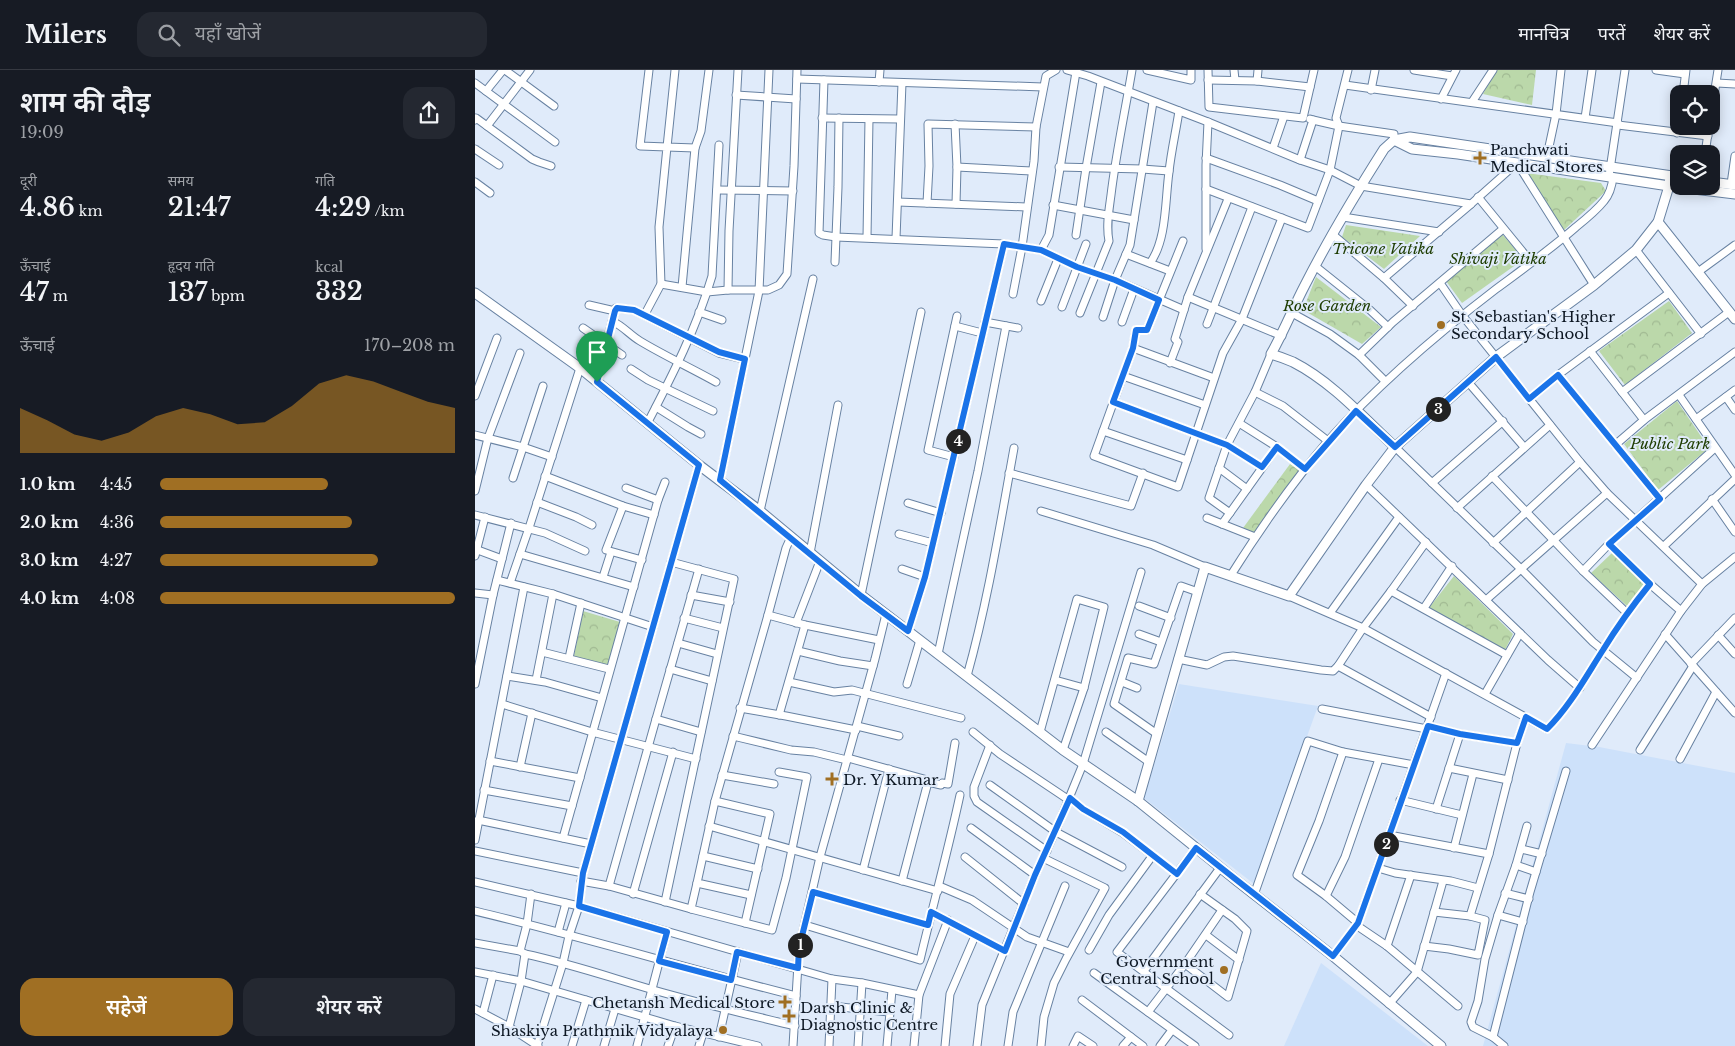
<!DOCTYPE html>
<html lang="hi">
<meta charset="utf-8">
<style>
:root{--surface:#171b24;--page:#242831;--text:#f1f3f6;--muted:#9ea1a6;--line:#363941;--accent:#a06f23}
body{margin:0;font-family:"Libre Baskerville","Noto Sans Devanagari",serif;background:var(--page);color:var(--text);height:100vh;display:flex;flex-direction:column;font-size:19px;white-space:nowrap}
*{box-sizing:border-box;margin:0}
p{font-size:16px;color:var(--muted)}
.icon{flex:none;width:28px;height:28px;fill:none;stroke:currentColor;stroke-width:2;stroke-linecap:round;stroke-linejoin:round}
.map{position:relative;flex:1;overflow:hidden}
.panel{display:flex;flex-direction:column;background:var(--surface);width:475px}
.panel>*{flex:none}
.controls{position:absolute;left:1195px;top:15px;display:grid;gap:10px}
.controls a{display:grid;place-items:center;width:50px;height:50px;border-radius:10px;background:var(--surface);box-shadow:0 2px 12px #0003;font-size:25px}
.pin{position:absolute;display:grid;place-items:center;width:42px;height:42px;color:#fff;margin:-51px -21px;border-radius:50% 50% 50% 0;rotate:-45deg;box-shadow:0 0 5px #0007}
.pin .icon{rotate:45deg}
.km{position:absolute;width:25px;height:25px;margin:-12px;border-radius:50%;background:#222;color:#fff;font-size:14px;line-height:25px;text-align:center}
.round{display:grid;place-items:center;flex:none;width:52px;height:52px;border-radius:15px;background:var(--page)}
.headline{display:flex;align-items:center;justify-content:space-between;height:85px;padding:0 20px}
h1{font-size:28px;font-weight:600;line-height:38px}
.metrics{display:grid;grid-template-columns:repeat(3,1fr);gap:8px;height:85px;padding:5px 20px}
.metrics div{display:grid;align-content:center}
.metrics b{font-size:25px;font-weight:600}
.metrics small{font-size:14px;font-weight:400}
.metrics p{font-size:14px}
.chart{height:140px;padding:10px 20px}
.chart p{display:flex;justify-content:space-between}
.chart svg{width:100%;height:90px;margin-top:5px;fill:var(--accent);opacity:.7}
.action{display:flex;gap:10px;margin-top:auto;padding:10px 20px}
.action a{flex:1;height:58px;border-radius:15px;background:var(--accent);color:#fff;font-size:20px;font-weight:600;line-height:58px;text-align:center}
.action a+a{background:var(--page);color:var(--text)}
ul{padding:0 20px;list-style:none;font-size:16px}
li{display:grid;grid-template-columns:80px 60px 1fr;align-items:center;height:38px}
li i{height:12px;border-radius:6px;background:var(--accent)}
header{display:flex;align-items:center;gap:30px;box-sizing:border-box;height:70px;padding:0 25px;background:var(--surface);border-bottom:1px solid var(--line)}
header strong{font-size:24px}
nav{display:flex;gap:28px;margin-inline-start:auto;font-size:18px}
.search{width:350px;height:45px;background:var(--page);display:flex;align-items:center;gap:12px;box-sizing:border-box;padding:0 18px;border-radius:15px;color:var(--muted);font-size:19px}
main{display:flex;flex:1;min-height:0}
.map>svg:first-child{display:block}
.built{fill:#cde1fa}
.park{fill:url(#park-crowns)}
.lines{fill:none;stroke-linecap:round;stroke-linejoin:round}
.minor-casing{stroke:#6882a2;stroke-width:9}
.tertiary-casing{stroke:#6882a2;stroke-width:11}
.minor{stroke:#fff;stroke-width:7}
.tertiary{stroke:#fff;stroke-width:9}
.route-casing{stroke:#fff;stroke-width:10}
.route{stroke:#1a73e8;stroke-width:6}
.poi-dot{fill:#a06f23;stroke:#e0ebfa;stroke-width:2}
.labels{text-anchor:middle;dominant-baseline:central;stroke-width:4;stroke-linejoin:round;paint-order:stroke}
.poi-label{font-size:15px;fill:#0d1723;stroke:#e0ebfa;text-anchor:start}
.park-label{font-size:15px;font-style:italic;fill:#1d3c00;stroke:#e0ebfa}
</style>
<header>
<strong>Milers</strong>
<div class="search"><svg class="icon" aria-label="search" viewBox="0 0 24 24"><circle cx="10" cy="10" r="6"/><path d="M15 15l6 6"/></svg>यहाँ खोजें</div>
<nav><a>मानचित्र</a><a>परतें</a><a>शेयर करें</a></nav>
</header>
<main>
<section class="panel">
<div class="headline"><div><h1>शाम की दौड़</h1><p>19:09</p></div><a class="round"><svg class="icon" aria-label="share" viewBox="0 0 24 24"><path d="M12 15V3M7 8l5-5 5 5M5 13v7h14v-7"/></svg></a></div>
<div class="metrics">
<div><p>दूरी</p><b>4.86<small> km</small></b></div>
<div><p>समय</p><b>21:47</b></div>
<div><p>गति</p><b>4:29<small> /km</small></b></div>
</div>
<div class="metrics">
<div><p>ऊँचाई</p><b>47<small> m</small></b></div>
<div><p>हृदय गति</p><b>137<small> bpm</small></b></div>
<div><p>kcal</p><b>332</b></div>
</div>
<div class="chart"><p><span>ऊँचाई</span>170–208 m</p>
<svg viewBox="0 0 160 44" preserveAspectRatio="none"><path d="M0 44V22L10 28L20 35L30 38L40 34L50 26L60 22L70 25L80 30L90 29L100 21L110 10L120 6L130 9L140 14L150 19L160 22V44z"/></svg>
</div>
<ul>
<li><b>1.0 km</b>4:45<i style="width:57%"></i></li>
<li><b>2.0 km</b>4:36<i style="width:65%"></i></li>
<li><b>3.0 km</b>4:27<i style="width:74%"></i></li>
<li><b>4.0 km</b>4:08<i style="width:100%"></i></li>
</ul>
<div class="action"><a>सहेजें</a><a>शेयर करें</a></div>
</section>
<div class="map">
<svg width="1260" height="976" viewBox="0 0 1260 976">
<defs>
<pattern id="park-crowns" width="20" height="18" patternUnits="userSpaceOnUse" patternTransform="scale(1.25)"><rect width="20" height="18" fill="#bbd8aa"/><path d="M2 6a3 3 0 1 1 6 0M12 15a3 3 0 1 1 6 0" fill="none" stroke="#a0b992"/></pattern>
</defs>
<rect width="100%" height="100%" fill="#e0ebfa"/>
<g class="built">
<path d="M704,614L843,636L779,814L669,728Z"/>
<path d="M1091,673L1124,677L1260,703V976H1008Z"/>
<path d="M846,893L953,976H809Z"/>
</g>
<g class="park">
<path d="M1021,0H1061L1057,35L1008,24Z"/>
<path d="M1051,103L1126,113L1131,121L1089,160Z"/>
<path d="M871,155L945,166L909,199L867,167Z"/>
<path d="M1027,164L1049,189L987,233L971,211Z"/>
<path d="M841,207L906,257L887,274L828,240Z"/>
<path d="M1194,231L1217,263L1150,315L1124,281Z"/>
<path d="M1202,331L1234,378L1183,420L1149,374Z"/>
<path d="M815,394L828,401L780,464L768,458Z"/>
<path d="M1137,483L1169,514L1152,536L1116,503Z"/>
<path d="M979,506L1038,564L1029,582L953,539Z"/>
<path d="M108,541L145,552L133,597L99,586Z"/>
</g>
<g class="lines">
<g class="minor-casing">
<g id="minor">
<path d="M30,0L79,36"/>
<path d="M200,0L192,77L220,78L226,61L234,0"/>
<path d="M592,0L613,6L733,52L825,90L855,100L886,116L996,134"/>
<path d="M672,0L716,10V0"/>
<path d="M733,0L734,37L828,48L839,0"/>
<path d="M759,0L760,10"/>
<path d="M939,0L977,6"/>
<path d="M1181,0L1210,4"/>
<path d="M322,9L568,17"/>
<path d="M349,10L344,163L348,165L361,167L529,174L566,180L602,197L640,210L709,240"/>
<path d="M733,10L782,11L835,17"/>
<path d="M782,11L783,0"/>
<path d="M404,12L405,0"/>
<path d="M0,13L80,72"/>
<path d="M1242,13L1260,14"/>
<path d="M870,15L1143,53"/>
<path d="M896,20L900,0"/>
<path d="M11,21L28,0"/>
<path d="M1208,24L1211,0"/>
<path d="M261,25L321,29"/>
<path d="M966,29L981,0"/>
<path d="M997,32L1018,0"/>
<path d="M1236,44L1243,0"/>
<path d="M347,48L424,49"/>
<path d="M1110,48L1117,0"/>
<path d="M0,50L1,48L57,89L64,92L76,96"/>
<path d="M838,50L864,56L919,64V70"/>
<path d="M480,54L482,97L481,134"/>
<path d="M1143,55L1233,66"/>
<path d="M12,56L55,0"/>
<path d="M1202,63L1204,53"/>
<path d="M798,78L809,46"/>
<path d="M0,79L24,95"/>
<path d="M1230,84L1234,56"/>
<path d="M1072,86L1081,44L1086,0"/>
<path d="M731,88L805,115L843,131"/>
<path d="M825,90L838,50L835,49"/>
<path d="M482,97L557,101"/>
<path d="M584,97L667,99L694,101"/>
<path d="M1134,106L1150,0"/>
<path d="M0,112L15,123"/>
<path d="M1256,114L1260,86"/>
<path d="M731,119L833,158L855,100L864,56L861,48L873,0"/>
<path d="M242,120L318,121"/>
<path d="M1003,127L1056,192"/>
<path d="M423,132L551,137"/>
<path d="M452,133L454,96L453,54L561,57"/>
<path d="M578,135L659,150"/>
<path d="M868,147L964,162"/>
<path d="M857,164L909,208L938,236"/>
<path d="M601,165L611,98L626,12"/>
<path d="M392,167L394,49"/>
<path d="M421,168L427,13"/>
<path d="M708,171L672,260H661L658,278L619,386L703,417L748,283L767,249L807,148"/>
<path d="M731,179V95L733,52"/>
<path d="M566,180L574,165L601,2"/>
<path d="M1161,180L1226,264"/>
<path d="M651,184L695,201"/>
<path d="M360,192L363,117L364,48"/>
<path d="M675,193C692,170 690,130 694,102C696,82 701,61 704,41"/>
<path d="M840,196L895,240L913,257"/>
<path d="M1223,202L1260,175"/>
<path d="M909,208L996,134L1042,93L1119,215"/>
<path d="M965,213L987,245L1105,392L1132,423L1227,514"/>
<path d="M186,214L232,222L253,220H293L304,215L312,204L319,96L322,0"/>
<path d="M207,217L220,78"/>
<path d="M253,220L254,161L263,0"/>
<path d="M538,224L547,177L559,91L561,57L571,6L581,0"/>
<path d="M713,227L807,266"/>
<path d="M566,231L583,189"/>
<path d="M114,235L140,241"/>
<path d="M587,237L611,174"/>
<path d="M224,242L247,250"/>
<path d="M605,243L634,171C631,156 634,140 636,125C641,83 650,42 657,0"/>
<path d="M817,243L855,264L884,285L910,311"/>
<path d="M170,244L186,214L184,157L192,77L165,76L174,0"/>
<path d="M628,247L640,210L655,175L678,32"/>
<path d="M137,251C148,256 155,265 165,271C190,286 216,298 241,312"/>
<path d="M510,252L543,258"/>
<path d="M647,252L659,219"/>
<path d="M732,254L777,137"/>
<path d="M480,256L507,263"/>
<path d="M108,258L147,285"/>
<path d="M658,278L739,308"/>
<path d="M1115,281L1169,350"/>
<path d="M884,285L918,252L1028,159"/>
<path d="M695,293L703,272L700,269L713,227L753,129"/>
<path d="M156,299L173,310L238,341"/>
<path d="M1083,305L1185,429"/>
<path d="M648,306L730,335"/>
<path d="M121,312L131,273L141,238L159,240L244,283L269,289"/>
<path d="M993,312L1049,377"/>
<path d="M780,322L808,336L853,371"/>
<path d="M1147,322L1254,242"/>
<path d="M1204,325L1260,405"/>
<path d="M0,326L22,268"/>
<path d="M1251,327L1260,340"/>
<path d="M1054,329L1083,305L1194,223"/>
<path d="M638,332L752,375L787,397"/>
<path d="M181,337L213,357L226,364"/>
<path d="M1221,349L1260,320"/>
<path d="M173,352C197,306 222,257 237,206L244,75"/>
<path d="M764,353L802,377L830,399"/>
<path d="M628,361L712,390"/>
<path d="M0,365L48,377L77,387"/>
<path d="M1140,375L1169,350L1260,282"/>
<path d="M920,377L1046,499L1118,572L1162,608"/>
<path d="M479,387L453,380L482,246"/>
<path d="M744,398L772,419"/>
<path d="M534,403L656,436L668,403"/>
<path d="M70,406L148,436L179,445"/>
<path d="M1017,406L1108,501L1152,543"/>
<path d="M38,408L68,316"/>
<path d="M245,410L284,221L294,0"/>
<path d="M957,413L1028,351"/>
<path d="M891,415L1073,590L1105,618"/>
<path d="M151,418L183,430"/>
<path d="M0,421L13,368L45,283"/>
<path d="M1237,429L1260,462"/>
<path d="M62,432L101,447L117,455"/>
<path d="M433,433L466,443"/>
<path d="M148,436L131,480L167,490"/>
<path d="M982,438L1075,355"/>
<path d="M285,441L338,209"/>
<path d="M566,441L678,475L730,497"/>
<path d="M755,443L734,428L752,375L780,322L796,284"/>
<path d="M0,445L70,463L110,481"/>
<path d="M732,448L780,467"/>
<path d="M747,454L802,377"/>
<path d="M424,464L458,473"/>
<path d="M1018,473L1105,392"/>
<path d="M1134,474L1175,514L1206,541"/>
<path d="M1189,476L1260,409"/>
<path d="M0,479L27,489"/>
<path d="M335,483L363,335"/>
<path d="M45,484L159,517"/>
<path d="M0,486L10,447"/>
<path d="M224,499L181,649L226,662"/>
<path d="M427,499L450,507"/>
<path d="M1108,501L1134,474L1240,378"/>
<path d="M756,505C785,459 817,413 853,371C903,314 961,265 1021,219C1048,199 1076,179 1101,157C1111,149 1121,141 1129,131C1135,124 1137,116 1138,107"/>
<path d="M128,507L136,482"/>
<path d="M22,510L78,524L178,557"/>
<path d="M35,513L54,458L105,298"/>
<path d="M916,521L1032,585"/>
<path d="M0,523L18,525"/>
<path d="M216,525L255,532"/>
<path d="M386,525L446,242"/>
<path d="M814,526L888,558L1072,659C1095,636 1110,608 1128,580C1142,557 1158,535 1175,514"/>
<path d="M1011,530L1132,423"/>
<path d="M664,536L696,548"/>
<path d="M949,538L977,496"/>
<path d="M855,543L924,447"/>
<path d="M293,545L311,478L316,467"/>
<path d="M209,548L248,558"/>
<path d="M321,553L345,491"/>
<path d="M433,561L450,507L529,174"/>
<path d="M664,564L686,572"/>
<path d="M1190,564L1260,643"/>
<path d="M1243,565L1260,584"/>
<path d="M203,573L242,584"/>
<path d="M323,581L365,591L398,596"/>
<path d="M67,582L134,599"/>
<path d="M463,584L503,401L531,256"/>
<path d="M94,588L106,533"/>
<path d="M703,589L732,595L749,587L758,586L846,600L858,601L863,596L888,558L916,521L951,472"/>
<path d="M1216,594L1260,548"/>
<path d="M863,596L956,647"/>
<path d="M195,599L237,611"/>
<path d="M32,606L70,612L127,628"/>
<path d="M492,606C513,531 525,455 539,378"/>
<path d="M61,610L78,524"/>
<path d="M580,610L609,618"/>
<path d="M314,612L359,622L377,620L486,648"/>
<path d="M647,612L662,618"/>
<path d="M0,614L18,525L36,453"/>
<path d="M432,614L445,570"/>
<path d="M1010,624L1045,563"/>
<path d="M27,634L117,662L221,689"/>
<path d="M265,638L311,646L381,660"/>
<path d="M847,639L952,659"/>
<path d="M304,645L330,555"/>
<path d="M382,656L424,666"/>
<path d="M953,656L985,664L1042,673"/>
<path d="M498,662L525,684L594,730"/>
<path d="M565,662L602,529L629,537L609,618L588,680"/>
<path d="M631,662L674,692"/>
<path d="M682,664L639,634L653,588L679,594L706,516L723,522"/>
<path d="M258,666L316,680L339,682L372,690"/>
<path d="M515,675L499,717V726L502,732L572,781"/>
<path d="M1117,675L1206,541L1227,514L1260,487"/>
<path d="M1165,680L1218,596"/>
<path d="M868,682L844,751L822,805L851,826L883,853"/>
<path d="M373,688L449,709L453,712L466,715L467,713L473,714L480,673"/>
<path d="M1205,689L1241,622"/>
<path d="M15,691L105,708"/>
<path d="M45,697L57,643"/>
<path d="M974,698L1033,710"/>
<path d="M247,705L299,714"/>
<path d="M515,715L581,762L647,797"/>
<path d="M9,720L97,736"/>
<path d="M595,728L608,739L648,763L702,804"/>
<path d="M925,730L987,745"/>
<path d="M240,731L295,744L270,853"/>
<path d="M961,739L985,664"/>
<path d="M3,750L116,774"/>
<path d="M234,756L463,821"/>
<path d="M496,758L560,805"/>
<path d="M914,765L1014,784"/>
<path d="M88,768L183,430L190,412"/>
<path d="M0,770L49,517"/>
<path d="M721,778L642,882L754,965"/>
<path d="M979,778L998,704"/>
<path d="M1046,779L1067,784"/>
<path d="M0,781L108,803"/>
<path d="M228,786L283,799"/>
<path d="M490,787L549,834"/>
<path d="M1041,795L1061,802"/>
<path d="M903,798L920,803L976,811L1003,818"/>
<path d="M388,800L414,699"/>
<path d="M106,811L134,816L216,839"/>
<path d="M427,811L453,712"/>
<path d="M0,812L104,836L357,909L387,913L444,925"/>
<path d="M222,813L216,839L297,860L311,808L332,707L304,702"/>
<path d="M134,816L181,649"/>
<path d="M464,816L497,830L552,867L594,882"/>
<path d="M338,822L453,855"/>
<path d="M1030,823L1054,829"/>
<path d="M158,824L198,682"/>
<path d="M276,825L222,813L240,731L293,545L330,555L404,570"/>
<path d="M779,825L833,671L868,682L939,695"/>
<path d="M851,826L870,787L904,689"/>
<path d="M190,832L259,509L196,492"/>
<path d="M0,841C108,867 214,899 321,926"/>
<path d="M456,842L530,881"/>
<path d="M1023,845L1048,852"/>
<path d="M995,846L1014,784L1042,673L1051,647"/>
<path d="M330,855L445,890C458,835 473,781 485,725"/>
<path d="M881,855L912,876L983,936"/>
<path d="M83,862L91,833"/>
<path d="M731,865L764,890"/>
<path d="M0,873L45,881L50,884C93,893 134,907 175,919C223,933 271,944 320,956"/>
<path d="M912,876L936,805"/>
<path d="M949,876L974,879L1003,885L1010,850L995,846L959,842"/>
<path d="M614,880L634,845L678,785"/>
<path d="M45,881L52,854L56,824"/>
<path d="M858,886L883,853L971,603"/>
<path d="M710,894L753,927L772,861L760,849L725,824"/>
<path d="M669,901L745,798"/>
<path d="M0,902L46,911L200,956L283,976"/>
<path d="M619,903L720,976"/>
<path d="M607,930L668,976"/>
<path d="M914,934L942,902L968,811"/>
<path d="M356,936L414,942"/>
<path d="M0,939L34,957L63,976"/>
<path d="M673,942L710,894L747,840"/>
<path d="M8,943L18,905"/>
<path d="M34,957L46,911L50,884"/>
<path d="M244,967L263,882"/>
<path d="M1018,967L998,957L996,952L1003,931L1010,889L1023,845L1041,795L1052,756"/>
<path d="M62,976L88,893L94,866L104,836L108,803L224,395"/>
<path d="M97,976L111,930"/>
<path d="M129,976L140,939"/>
<path d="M162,976L192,862"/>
<path d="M193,976L200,956"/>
<path d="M224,976L228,963"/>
<path d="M318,976L324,878L345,787L400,589L411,544"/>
<path d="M354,976L357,909"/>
<path d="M383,976L387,913"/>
<path d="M412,976L417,920"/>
<path d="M439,976L444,925L473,850"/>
<path d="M470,976L475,924L500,866"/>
<path d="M502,976L507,935L560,805L581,760L608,694L666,502"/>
<path d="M533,976L538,942L590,816"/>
<path d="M566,976L569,947L579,913L591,889L630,818L568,788"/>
<path d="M598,976L603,966L618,976"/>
<path d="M648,976L656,967"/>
<path d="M685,976L697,960"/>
<path d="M1029,976L1018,967L1055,822L1091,701"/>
</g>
</g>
<g class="tertiary-casing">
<g id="tertiary">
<path d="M919,70L937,79L983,84L1194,116L1260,124"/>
<path d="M1236,112L1260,115"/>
<path d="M1183,152L1260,249"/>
<path d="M0,223L105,298L224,395L285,441L386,525L588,680L663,731L762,811L858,886L966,976"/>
<path d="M920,377C888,347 857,312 818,292C811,289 803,286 796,284C809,261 818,238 830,215C854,168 881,123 909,79L919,70L935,67L1204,107"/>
<path d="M663,731L730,497L814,526L891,415L920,377L1021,287L1119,215L1161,180L1183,152L1194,116L1195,106"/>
</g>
</g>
<use href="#minor" class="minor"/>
<use href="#tertiary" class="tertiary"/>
</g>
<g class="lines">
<g class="route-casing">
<path id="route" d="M529,174L566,180L602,197L640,210L684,230L672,260H661L658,278L638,332L752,375L787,397L802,377L830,399L881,341L920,377L1021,287L1054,329L1083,305L1185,429L1134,474L1175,514C1158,535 1142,557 1128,580C1110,608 1095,636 1072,659L1051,647L1042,673L985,664L953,656L883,853L858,886L721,778L702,804L648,762L608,739L595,728L560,805L530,881L456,842L453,855L338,822L324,878L323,898L262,882L256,910L184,891L192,862L104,836L108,803L224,395L122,312L140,241L142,238L159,240L244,282L270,289L245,410L386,526L433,561L450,507Z"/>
</g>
<use href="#route" class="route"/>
</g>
<g class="poi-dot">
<path d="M1002.5 80.5h5v5h5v5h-5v5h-5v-5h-5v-5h5z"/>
<circle cx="966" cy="255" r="5"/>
<path d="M354.5 701.5h5v5h5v5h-5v5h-5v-5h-5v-5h5z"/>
<circle cx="749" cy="900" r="5"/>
<path d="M307.5 924.5h5v5h5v5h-5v5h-5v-5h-5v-5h5z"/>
<path d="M311.5 938.5h5v5h5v5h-5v5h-5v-5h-5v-5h5z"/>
<circle cx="248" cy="960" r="5"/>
</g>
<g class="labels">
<g class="poi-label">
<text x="1015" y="79">Panchwati<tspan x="1015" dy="17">Medical Stores</tspan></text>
<text x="976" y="246">St. Sebastian's Higher<tspan x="976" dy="17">Secondary School</tspan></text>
<text x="368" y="709">Dr. Y Kumar</text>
<text x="739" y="891" text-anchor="end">Government<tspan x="739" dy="17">Central School</tspan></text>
<text x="300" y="932" text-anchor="end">Chetansh Medical Store</text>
<text x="325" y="937">Darsh Clinic &amp;<tspan x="325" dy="17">Diagnostic Centre</tspan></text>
<text x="238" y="960" text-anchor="end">Shaskiya Prathmik Vidyalaya</text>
</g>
<g class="park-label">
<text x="908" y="178">Tricone Vatika</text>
<text x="1023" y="188">Shivaji Vatika</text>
<text x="852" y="235">Rose Garden</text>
<text x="1195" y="373">Public Park</text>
</g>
</g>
</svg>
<div class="controls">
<a><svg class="icon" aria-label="locate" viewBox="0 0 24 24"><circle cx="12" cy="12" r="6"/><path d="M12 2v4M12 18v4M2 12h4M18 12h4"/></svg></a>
<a><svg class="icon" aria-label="layers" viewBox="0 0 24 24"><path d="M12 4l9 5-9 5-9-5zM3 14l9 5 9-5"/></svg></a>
</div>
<div class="pin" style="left:122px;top:312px;background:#1e9e55"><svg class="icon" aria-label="arrive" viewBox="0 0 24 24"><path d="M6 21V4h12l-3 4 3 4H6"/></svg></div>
<b class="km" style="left:325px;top:875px">1</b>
<b class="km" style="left:911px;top:774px">2</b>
<b class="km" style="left:963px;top:339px">3</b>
<b class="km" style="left:483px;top:371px">4</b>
</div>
</main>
